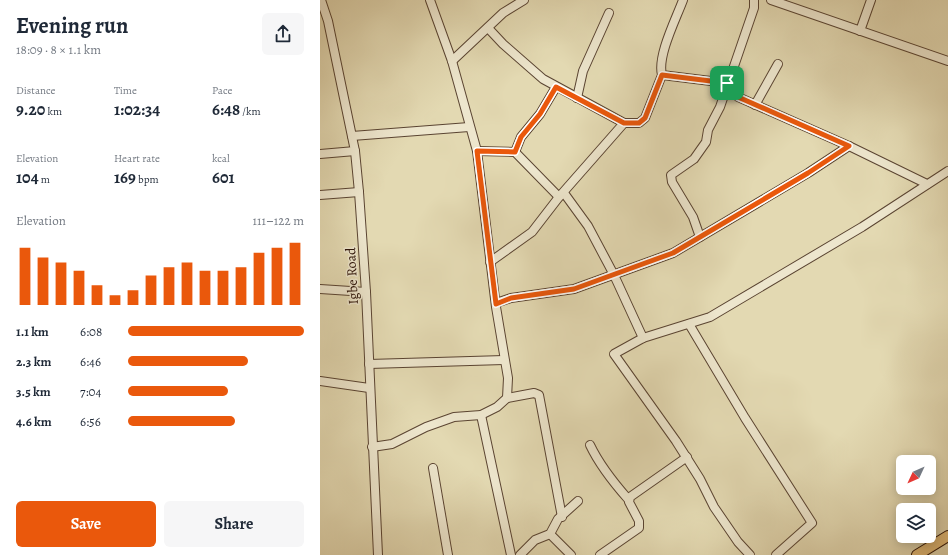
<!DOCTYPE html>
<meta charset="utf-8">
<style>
:root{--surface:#fff;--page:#f6f6f7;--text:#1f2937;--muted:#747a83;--accent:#ea580c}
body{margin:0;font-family:Alegreya,serif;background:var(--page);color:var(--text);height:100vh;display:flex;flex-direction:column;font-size:15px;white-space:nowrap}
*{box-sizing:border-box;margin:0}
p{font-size:13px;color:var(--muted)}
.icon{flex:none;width:22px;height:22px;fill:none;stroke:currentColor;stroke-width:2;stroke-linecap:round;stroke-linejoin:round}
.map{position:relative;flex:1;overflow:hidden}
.panel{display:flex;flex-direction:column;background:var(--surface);width:320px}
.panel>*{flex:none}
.needle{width:26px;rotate:226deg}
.fabs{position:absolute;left:576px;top:455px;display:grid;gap:8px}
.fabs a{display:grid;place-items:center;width:40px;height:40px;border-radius:6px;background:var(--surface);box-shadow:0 2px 10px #0003;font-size:20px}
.pin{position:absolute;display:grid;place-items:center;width:34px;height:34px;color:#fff;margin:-17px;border-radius:8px;box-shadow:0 2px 6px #0006}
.round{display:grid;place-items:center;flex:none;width:42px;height:42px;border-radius:6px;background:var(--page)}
.head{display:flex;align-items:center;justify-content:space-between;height:68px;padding:0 16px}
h1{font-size:22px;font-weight:600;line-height:30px}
.stats{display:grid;grid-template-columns:repeat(3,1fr);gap:6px;height:68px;padding:4px 16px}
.stats div{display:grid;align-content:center}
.stats b{font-size:17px;font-weight:600}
.stats small{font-size:11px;font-weight:400}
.stats p{font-size:11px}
.chart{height:112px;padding:8px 16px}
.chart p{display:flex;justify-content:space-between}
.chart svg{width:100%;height:72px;margin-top:4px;stroke:var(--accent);stroke-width:6}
.action{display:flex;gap:8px;margin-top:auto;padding:8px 16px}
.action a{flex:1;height:46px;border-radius:6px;background:var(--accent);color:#fff;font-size:16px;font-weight:600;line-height:46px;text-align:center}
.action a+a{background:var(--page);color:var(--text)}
ul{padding:0 16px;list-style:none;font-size:13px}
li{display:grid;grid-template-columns:64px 48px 1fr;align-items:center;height:30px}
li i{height:10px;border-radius:5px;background:var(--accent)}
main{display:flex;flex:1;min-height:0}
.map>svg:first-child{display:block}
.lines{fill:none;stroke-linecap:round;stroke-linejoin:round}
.minor-casing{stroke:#5a4432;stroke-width:10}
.major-casing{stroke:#2c1308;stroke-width:12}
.minor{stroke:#ede6cd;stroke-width:8}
.major{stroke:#e2bc79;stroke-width:10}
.route-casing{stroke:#fff;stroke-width:8}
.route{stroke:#ea580c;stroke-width:5}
.labels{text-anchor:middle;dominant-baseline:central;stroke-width:3;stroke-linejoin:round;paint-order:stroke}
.street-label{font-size:14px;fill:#2c1308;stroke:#ede6cd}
</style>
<main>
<section class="panel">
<div class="head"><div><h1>Evening run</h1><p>18:09 · 8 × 1.1 km</p></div><a class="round"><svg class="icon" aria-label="share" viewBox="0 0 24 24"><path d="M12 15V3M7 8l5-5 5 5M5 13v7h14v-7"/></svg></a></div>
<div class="stats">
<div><p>Distance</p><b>9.20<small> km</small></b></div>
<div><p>Time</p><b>1:02:34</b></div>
<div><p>Pace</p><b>6:48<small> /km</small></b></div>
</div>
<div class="stats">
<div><p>Elevation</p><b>104<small> m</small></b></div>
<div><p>Heart rate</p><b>169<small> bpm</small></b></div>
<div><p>kcal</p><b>601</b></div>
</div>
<div class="chart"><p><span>Elevation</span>111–122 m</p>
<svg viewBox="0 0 160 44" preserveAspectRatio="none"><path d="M5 44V9M15 44V15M25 44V18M35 44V23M45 44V32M55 44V38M65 44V35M75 44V26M85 44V21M95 44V18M105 44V23M115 44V23M125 44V21M135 44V12M145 44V9M155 44V6"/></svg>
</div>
<ul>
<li><b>1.1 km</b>6:08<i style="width:100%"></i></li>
<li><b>2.3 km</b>6:46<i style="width:68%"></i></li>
<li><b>3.5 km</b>7:04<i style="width:57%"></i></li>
<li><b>4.6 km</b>6:56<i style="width:61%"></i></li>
</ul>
<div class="action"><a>Save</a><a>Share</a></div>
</section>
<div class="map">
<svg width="628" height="555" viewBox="0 0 628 555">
<rect width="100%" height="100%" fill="#e3d9b2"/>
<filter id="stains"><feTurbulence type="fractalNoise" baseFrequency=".005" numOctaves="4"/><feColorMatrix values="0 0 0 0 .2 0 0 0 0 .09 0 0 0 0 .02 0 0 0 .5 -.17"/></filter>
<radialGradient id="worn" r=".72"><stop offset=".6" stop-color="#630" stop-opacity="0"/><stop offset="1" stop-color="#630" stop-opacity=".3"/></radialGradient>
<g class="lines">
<g class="minor-casing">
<g id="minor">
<path d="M1,0L8,21L35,151L39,192L46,292L58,555"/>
<path d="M451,0L628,61"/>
<path d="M168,28L183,44L223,79L304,123H319L325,118L342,75C337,56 356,19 363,0"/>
<path d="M540,31L551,0"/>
<path d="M132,61L183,13L204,0"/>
<path d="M342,75L407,83L418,97L529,146L607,184"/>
<path d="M257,98L263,71L289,13"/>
<path d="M435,105L458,64"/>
<path d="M32,136L149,127"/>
<path d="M157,151L195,152L239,197"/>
<path d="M195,152L201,137L220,114L236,87"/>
<path d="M0,154L35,151"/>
<path d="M244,193L268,226L294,275L323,338"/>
<path d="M0,195L39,192"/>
<path d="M380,237L373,217L352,182L351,175L374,159L386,142L388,130L400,107L434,8V0"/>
<path d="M170,262L212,232L239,197L304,123"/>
<path d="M0,289L46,292"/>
<path d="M176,303L191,298L254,289L353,253L488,173L529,146"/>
<path d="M369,324L425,418L492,523L456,555"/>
<path d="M49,364L184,360"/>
<path d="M0,381L49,388"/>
<path d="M187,398L214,393L219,395L242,517"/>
<path d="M161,415L191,555"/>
<path d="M270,445C280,466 293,482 308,499"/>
<path d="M52,447L72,444L106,427L134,417L161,415L177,407L187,398L188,378L176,307L157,151L132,61L110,0"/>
<path d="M113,468L128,555"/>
<path d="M230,534L251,555"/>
<path d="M200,555L215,540L230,534L238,519L258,501"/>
<path d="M280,555L319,528V521L309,502L310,497L367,457"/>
<path d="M430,555L418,542L394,507L380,479L356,441L294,354L323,338L390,317L542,227L628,171"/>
</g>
</g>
<g class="major-casing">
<path id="major" d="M597,555L628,536"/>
</g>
<use href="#minor" class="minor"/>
<use href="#major" class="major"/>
</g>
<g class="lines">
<g class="route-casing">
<path id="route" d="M342,75L407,83L418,97L529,146L488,173L353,253L254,289L191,298L176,304L157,151L195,152L201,137L220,114L236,87L304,123H319L325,118Z"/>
</g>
<use href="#route" class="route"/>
</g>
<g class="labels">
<g class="street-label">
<text transform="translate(32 276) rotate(-93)">Igbe Road</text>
</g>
</g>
<rect width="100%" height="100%" filter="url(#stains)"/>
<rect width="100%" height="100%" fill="url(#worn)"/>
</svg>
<div class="fabs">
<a><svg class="needle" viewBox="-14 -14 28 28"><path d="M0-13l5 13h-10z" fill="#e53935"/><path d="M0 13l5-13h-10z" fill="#747a83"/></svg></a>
<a><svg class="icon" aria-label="layers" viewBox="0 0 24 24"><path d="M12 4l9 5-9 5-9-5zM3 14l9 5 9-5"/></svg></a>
</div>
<div class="pin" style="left:407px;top:83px;background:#1e9e55"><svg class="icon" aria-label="arrive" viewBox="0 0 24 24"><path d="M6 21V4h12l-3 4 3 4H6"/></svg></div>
</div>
</main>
